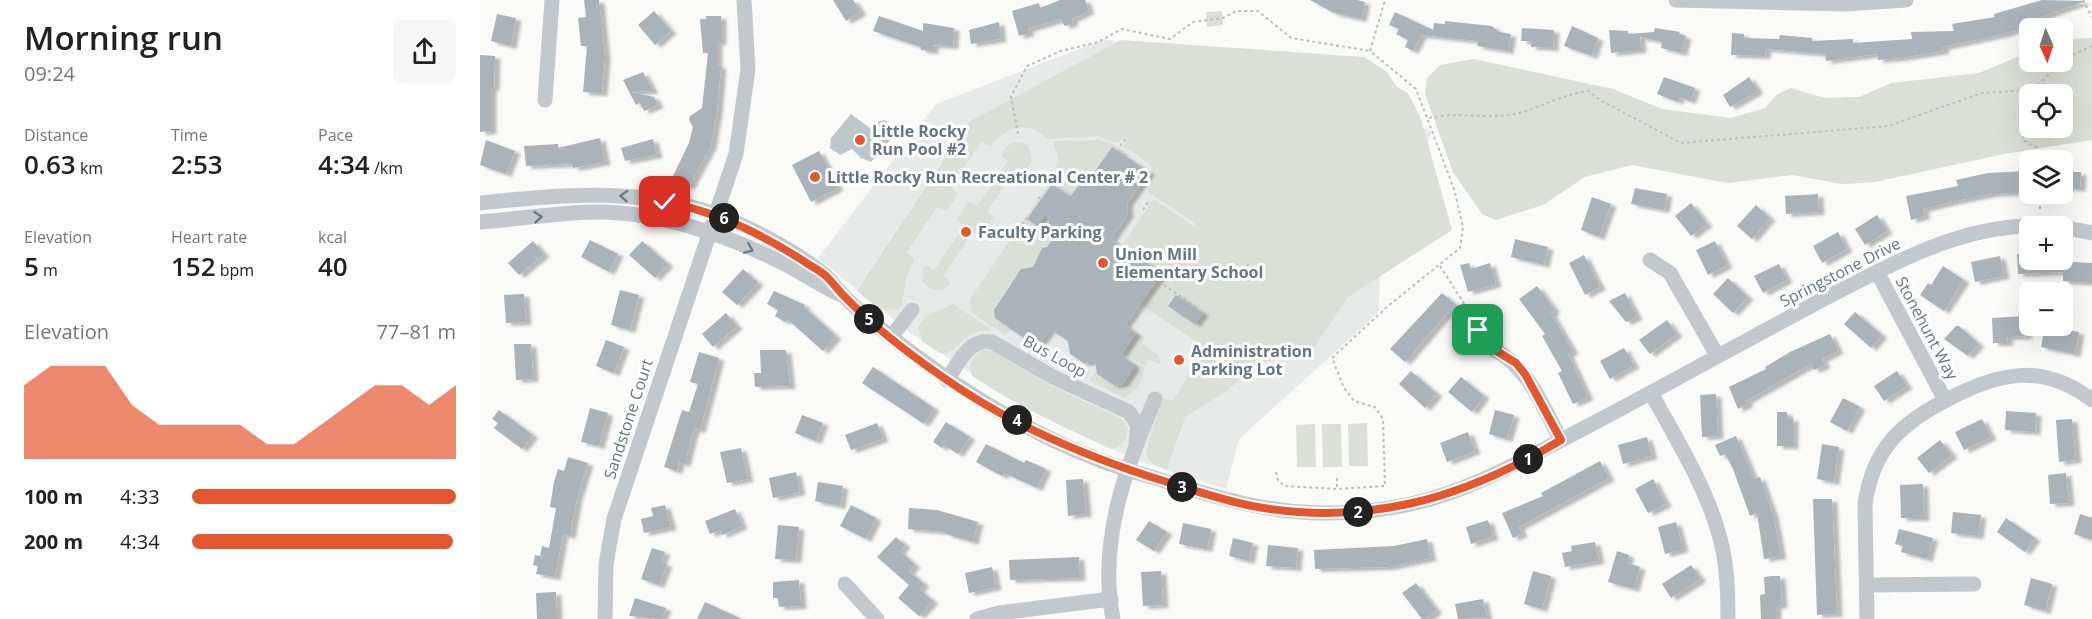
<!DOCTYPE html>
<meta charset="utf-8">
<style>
:root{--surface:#fff;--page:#f6f6f6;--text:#222;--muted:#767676;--accent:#e4572e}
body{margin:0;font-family:"Open Sans",sans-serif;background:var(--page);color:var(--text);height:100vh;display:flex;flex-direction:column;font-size:22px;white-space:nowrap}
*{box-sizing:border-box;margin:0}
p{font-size:20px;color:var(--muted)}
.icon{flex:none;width:33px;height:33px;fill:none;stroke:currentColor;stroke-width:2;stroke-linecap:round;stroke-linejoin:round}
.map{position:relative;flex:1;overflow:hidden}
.drawer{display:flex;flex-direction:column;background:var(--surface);width:480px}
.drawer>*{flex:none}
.needle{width:39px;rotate:177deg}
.buttons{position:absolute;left:1539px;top:18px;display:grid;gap:12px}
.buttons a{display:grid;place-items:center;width:54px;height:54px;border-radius:9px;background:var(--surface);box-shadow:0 6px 24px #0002;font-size:30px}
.pin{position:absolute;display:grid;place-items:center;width:51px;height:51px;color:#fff;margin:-26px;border-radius:12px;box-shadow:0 3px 9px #0006}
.km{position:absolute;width:30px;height:30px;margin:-15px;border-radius:50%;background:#222;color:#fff;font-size:16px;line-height:30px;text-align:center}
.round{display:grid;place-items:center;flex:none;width:63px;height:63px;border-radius:9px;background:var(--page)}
.headline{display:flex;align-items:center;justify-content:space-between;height:102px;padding:0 24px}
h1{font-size:33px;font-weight:600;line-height:45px}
.figures{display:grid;grid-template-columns:repeat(3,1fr);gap:9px;height:102px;padding:6px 24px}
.figures div{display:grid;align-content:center}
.figures b{font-size:26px;font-weight:600}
.figures small{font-size:16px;font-weight:400}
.figures p{font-size:16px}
.chart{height:168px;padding:12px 24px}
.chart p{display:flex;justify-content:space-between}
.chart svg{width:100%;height:108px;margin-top:6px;fill:var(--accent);opacity:.7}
ul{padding:0 24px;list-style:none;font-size:20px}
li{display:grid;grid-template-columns:96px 72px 1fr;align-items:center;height:45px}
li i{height:15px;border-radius:8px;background:var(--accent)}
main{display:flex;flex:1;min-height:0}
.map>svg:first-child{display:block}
.built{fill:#e8e9e9}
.green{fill:#dadfd7;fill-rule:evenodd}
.water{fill:#bbc7cb}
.building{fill:#aab3b9;filter:url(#shadow)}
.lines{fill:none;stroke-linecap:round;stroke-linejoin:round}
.path{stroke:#bbbfc2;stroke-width:2;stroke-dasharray:3 3;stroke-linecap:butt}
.minor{stroke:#c3c8cc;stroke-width:15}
.oneway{stroke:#6a7a87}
.route-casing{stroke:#fff;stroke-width:12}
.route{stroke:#e4572e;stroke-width:8}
.poi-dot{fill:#e4572e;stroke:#fff;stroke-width:2}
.labels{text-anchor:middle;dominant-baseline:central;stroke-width:6;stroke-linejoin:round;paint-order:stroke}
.poi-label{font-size:16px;font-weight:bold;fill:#657683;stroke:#fff;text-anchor:start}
.street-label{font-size:16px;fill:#657683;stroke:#fff}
</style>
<main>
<section class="drawer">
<div class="headline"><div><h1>Morning run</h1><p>09:24</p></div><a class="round"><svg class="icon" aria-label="share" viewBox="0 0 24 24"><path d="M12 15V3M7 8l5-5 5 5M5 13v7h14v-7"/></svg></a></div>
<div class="figures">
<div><p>Distance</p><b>0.63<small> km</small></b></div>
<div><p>Time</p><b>2:53</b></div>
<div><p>Pace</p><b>4:34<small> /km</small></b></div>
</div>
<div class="figures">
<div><p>Elevation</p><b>5<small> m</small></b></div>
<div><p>Heart rate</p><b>152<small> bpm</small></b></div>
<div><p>kcal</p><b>40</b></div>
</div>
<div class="chart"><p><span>Elevation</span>77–81 m</p>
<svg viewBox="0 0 160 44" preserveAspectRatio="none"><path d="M0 44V14L10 6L20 6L30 6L40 22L50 30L60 30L70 30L80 30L90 38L100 38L110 30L120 22L130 14L140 14L150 22L160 14V44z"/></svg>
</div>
<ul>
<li><b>100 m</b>4:33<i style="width:100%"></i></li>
<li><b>200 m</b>4:34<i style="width:99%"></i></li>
</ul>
</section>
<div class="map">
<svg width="1612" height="619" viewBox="0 0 1612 619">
<defs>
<filter id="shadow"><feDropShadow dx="5.5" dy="3" stdDeviation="1.5" flood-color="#0004"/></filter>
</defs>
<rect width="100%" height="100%" fill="#fafaf8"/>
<path class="built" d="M625,39L952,131L900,268L899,312L759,439L746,489L667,464L621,445L534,402L432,334L338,258L456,104Z"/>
<g class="green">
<path d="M742,11L743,25L727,27L726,12Z"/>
<path d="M1612,38V140L1524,154L1395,182L1362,184L1312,175L1248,183L1152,165L1105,177L1063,205L1016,220L1002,214L973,172L945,94L947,78L960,65L993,59L1133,89L1182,109L1251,118L1285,108L1296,95L1311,88L1344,98L1379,97L1411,83L1499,73L1549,52L1550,62H1582L1583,39ZM1550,94H1582V128H1550Z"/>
<path d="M641,40L884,57L906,71L917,87L928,93L941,119L972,230L868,297L829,355L777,363L748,390L705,417L687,469C680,466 670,464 667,457C664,450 680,406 683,398L693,401L725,347L660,304L682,273L642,246L672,201L675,200L713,226L715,223L668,192L673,167L652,151L643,147L649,137L647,135L638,143L618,136L567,139C549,118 525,128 510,146L501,142L471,187L478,194L467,211L457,207L427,252L434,260L426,279L422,305C404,319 392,302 377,291L489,122Z"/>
<path d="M619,140L633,144L649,155L612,176L604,170L573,176L578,158L573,141Z"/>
<path d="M535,142L544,143L550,149L552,160L546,171L537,167L507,211L514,218L500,236L493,232L463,276L469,281V285L463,290H452L442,281L443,268L448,266L454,270L484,226L477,219L488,202L498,205L528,161L522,156C522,149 529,144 535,142Z"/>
<path d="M596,174L610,179L601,182L569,227L574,238L567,247L562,248L552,269H541L514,309L515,318L531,330L525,335L491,312L489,301L570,181Z"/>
<path d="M473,304L513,331C481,326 481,355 460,353L442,341L438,327L445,317Z"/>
<path d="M656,333L665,338L662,343L679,356L680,364L669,360L665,366L642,353Z"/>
<path d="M504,350L512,351L570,385L640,418L648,429L645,441L635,448L629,447C581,427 535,404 492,376L490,365L496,355Z"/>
<path d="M576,353L590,360L589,365L593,368L597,365L609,372L607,379L571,361Z"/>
<path d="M652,363L665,368L658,387L644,398L609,380L617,370L618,374L633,385L642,384L653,367Z"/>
<path d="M887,423L888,466H869L868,424Z"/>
<path d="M835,424L836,467H817L816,425Z"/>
<path d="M842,424H861L862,467H843Z"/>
</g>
<path class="water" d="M371,114L390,128L396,122L405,120L414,129L412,138L391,162L381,158L372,149L360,155L350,148L351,138Z"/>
<g class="building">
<path d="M104,0H119L125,57L122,93L103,92L107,46H101L98,18L106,17Z"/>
<path d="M353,0H373L381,12L366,21Z"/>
<path d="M580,0H605L609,11L592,19L593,23L585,26L580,19L548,29L549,33L539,36L532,11L559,3L560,8Z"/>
<path d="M830,0H877L885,2L881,19L854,13Z"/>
<path d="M1562,0L1606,1L1553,20V24L1524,34L1463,47L1464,51L1420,58L1398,60L1397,54L1346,61L1345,54L1286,49L1285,56L1251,55L1252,33L1264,34V38L1299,39L1300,35L1332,38V41L1373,39V43L1432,39L1431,32L1474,31L1472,24L1515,17L1514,14Z"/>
<path d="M174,11L191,31L175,45L158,25Z"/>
<path d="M915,12L953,30L954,23L965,24V21L1012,26L1019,32L1031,34L1028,51L997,46L998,41L941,35L933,51L925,47L928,40L916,34L919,29L909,25Z"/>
<path d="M17,14L36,18L31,46L11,41Z"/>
<path d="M226,16H241V42H237V65L241,66L237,112L231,146L209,187L192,178L209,143L213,127L209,120L210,116L222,108L228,53H223L220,19H226Z"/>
<path d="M399,16L443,31V23L474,28L473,46L453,45V51L441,50V47L393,31Z"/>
<path d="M519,22L521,39L491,44L489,30Z"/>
<path d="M1092,26L1118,38L1112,56L1084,46Z"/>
<path d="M1042,28L1074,30L1073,48L1051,47V41H1041Z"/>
<path d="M1175,28L1200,32L1199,34L1206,36L1202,53L1181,48L1182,42L1160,37L1161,50L1131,53L1129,30L1148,31V34L1174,32Z"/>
<path d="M0,55L15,56L14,88H11V131L0,132Z"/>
<path d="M163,72L173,91L151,92L174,97L178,105L164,111L160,103L156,105L143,80Z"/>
<path d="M1184,77L1215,88L1210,101L1199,97L1198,102L1177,94Z"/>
<path d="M1269,77L1278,91L1250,107L1243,95Z"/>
<path d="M120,138L125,162L93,168L92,164L46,166L44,146L78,144V148Z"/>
<path d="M173,139L177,155L145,161L141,148Z"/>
<path d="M6,140L35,151L26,174L0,165Z"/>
<path d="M632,147L669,172L647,204L648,214L631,239L682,273L645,325L656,333L641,355L652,363L654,367L643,384L634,385L617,374L615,361L604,363L590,354L588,341L570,329L561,342L551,343L515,318L514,310L541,269L553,267L562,248L567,247L572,240L567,212L557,226L547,219L572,184L590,197L601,182L609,180Z"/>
<path d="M339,151L358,188L331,202L312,165Z"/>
<path d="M1547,171L1548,192L1511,194L1471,202L1443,209L1445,216L1431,220L1426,196L1478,186L1476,180L1508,173Z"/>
<path d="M1582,172H1601L1600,188H1582Z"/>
<path d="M1155,188L1187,194L1184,210L1151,204Z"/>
<path d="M1338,194L1339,212L1306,214L1305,196Z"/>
<path d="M1112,197L1131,204L1119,237L1101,230Z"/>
<path d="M1211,203L1227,224L1211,236L1195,216Z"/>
<path d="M1276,205L1290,218L1272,239L1257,226Z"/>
<path d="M1397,215L1407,231L1385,245L1375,229Z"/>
<path d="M1358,232L1367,249L1342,263L1333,246Z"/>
<path d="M1035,239L1068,247L1064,265L1031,257Z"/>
<path d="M110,240L138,254L129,272L101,257Z"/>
<path d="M53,241L64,254L39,275L28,263Z"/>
<path d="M162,241L188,264L175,278L149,255Z"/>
<path d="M1235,241L1247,265L1228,275L1216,250Z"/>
<path d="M1550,253V260L1612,263V283L1583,281V272L1538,274L1537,254Z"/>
<path d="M1104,255L1120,287L1105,295L1089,263Z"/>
<path d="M1520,256L1524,276L1495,282L1491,262Z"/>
<path d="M989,263L991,269L1010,263L1016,284L988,292L980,265Z"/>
<path d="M1299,264L1307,280L1283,293L1274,276Z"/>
<path d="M1463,266L1484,280L1464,311L1440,295L1448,283L1451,285Z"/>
<path d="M263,269L278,283L257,305L242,292Z"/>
<path d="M1248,278L1268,297L1253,313L1233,294Z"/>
<path d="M1057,286L1075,310L1071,313L1093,351L1088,354L1108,397L1093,404L1078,373L1082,371L1062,336L1065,334L1039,299Z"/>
<path d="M140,290L159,295L150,330L131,325Z"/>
<path d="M294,291L325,305L324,307L356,336L343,351L307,319L305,322L295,316L298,310L287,304Z"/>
<path d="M962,293L975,304L925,362L910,349Z"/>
<path d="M1145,293L1157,317L1146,322L1129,301Z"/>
<path d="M44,294L46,322L26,323L24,295Z"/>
<path d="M696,295L723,313L715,324L688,306Z"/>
<path d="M1375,312L1402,335L1391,348L1364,324Z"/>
<path d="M246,313L257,326L233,347L222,334Z"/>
<path d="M1545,316L1547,336L1527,337L1528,343H1513L1512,318Z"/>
<path d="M1187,320L1197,334L1170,354L1159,340Z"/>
<path d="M1476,326H1479L1499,344L1488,356L1464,339Z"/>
<path d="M1565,326L1599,332L1595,354L1561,347Z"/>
<path d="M1350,334L1358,351L1342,359L1345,365L1334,370L1331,364L1266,401L1268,404L1258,409L1249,387L1286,369L1285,367L1310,352Z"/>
<path d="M126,340L144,347L134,373L116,366Z"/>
<path d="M34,344H51L53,379L36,380Z"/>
<path d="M1144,348L1154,365L1130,379L1120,361Z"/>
<path d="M280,350H306L310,386L275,387L274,373H281Z"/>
<path d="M219,352L239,358L220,430L214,429L205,464L199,462L197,471L184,467L202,410L209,412L218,384L210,382Z"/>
<path d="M393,367L454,408L444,424L382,383Z"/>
<path d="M931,371L957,394L945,408L919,384Z"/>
<path d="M1417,371L1427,386L1404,401L1394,386Z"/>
<path d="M981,377L1004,396L992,412L968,392Z"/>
<path d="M1236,394L1238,436L1222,437L1220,395Z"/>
<path d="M1363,398L1380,407L1367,431L1350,422Z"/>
<path d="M110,408L128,413L119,446L101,442Z"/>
<path d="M19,410L53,435L42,449L14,428L18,423L12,419Z"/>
<path d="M1015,410L1034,415L1027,439L1009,434Z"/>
<path d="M1526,411L1556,413L1555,432L1525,430Z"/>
<path d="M1297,412H1307V419L1313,418V446H1297Z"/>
<path d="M322,415L343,423L336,441L315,433Z"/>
<path d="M1502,419L1511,437L1484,450L1475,432Z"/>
<path d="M1592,419L1596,460L1579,462L1576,420Z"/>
<path d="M466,422L490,437L478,454L464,445L462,448L453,442Z"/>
<path d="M397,423L403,439L371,450L365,435Z"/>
<path d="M988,432L995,451L967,462L960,443Z"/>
<path d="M1256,436L1274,479L1280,477L1293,514L1301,556L1284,559L1277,513L1270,516L1253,469L1245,454L1240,456L1235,445Z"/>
<path d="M1167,437L1172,456L1143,464L1138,445Z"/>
<path d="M1460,440L1472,455L1449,473L1437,458Z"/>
<path d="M506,444L544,463L546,460L566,469L557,488L524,473L522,476L496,462Z"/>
<path d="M1342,444L1359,447L1354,482L1337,479Z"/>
<path d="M261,448L268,479L247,483L240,452Z"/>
<path d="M88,457L108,463L97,498L90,536L83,534L75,577L56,574L58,566L53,565L55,555L60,556L62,546L69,548L76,508L70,507L74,482L78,469L84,471Z"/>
<path d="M1120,461L1129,478L1039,527L1042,534L1033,538L1022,513L1063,496L1061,493Z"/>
<path d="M316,472L320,492L293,498L289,478Z"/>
<path d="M1586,473L1589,503L1570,504L1568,475Z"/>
<path d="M603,479L606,514L588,516L586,480Z"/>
<path d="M1173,479L1186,504L1168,513L1155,489Z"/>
<path d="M338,482L363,486L360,506L335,501Z"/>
<path d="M1443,484L1444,518H1421L1420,485Z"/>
<path d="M1333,499H1352L1357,614L1337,615Z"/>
<path d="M185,505L191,527L164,533L161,519L173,516L171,508Z"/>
<path d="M371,505L396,518L386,539L360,526Z"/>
<path d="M429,508L457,510L498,522L493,542L466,534V532L428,529Z"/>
<path d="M255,509L262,526L242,535L240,530L230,534L225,521Z"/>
<path d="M1473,512L1501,515L1498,536L1471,533Z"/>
<path d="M1600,514L1612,518V540L1594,534Z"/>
<path d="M1526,518L1555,538L1545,552L1517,532Z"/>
<path d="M1008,520L1013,537L991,544L986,527Z"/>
<path d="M669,521L687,532L674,551L656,540Z"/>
<path d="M1196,522L1203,549L1185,554L1178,527Z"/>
<path d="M703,523L731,529L727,549L699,544Z"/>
<path d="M298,525L319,527L316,560L295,559Z"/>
<path d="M1419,529L1453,538L1447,559L1421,552L1423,546L1415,544Z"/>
<path d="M416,537L425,545L420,551L435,565L429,571L444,584L439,589L453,601L439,616L418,598L429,585L397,557Z"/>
<path d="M753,538L773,543L769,561L749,556Z"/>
<path d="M947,539L951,558L909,567L835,569L834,550L914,546Z"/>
<path d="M1115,542L1119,561L1085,567L1082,553L1092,551L1091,546Z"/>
<path d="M788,545L818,548L816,568L786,566Z"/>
<path d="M172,548L185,552L181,562L187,564L179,585L161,579Z"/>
<path d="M1137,551L1149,555L1147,563L1160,567L1154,589L1128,582Z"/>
<path d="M599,557L600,578L530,580L529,560Z"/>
<path d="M1211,565L1221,579L1191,598L1182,584Z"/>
<path d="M512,567L516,587L489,593L485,573Z"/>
<path d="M681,571L683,605L663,606L661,572Z"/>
<path d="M1053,571L1071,576L1062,609L1044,604Z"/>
<path d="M1292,576H1300L1302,605L1296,606V619H1281L1280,595L1285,594L1284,577Z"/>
<path d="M1551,578L1572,584L1565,611L1544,605Z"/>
<path d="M319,580L321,606L299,607L298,598H293V582Z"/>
<path d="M936,583L957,611L945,619H942L922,593Z"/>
<path d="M76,592L77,619H57L56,593Z"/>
<path d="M155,598L186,608L182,619L149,616Z"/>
<path d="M1003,599L1007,618L978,619L975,604Z"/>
<path d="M225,602L262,619H217Z"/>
</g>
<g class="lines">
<g class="path">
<path d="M1603,0L1612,17"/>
<path d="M1582,60L1612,46"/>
<path d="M949,118C975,112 1001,118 1028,115C1055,112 1079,94 1109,91L1120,100L1201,143L1408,126L1502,93L1551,90"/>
<path d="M538,134L531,97L547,66L581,51L618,42L642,29L690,39L713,22L743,18L756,11H778L811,38L890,51"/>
<path d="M640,146L648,136"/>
<path d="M1560,160L1557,148L1543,140L1542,101L1581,62"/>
<path d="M1560,194V212"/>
<path d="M558,197L561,199L564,196"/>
<path d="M663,210L669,201"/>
<path d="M530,238L550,215"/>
<path d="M960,266L1008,341"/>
<path d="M761,276L768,264"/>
<path d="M684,285L716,307"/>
<path d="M796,472L798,480L804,486L857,489L905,486L903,419L895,407L874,401L864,388L852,358L908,306L980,248L983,227L974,189L936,89L890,51L905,0"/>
<path d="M857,478V489"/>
</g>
<g class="minor">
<path d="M1196,0L1364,4L1426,0"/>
<path d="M65,100L72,0"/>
<path d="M0,203C79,195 156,187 232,213C267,225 318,252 346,276C352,282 357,289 363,295C379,312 398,327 416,341C477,388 544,431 617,459C641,469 667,475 691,483C741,499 791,513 844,513C956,514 1017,473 1112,424C1194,381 1275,335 1357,292C1431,255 1492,220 1578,226"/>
<path d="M0,222C38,219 76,213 114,212C178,211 250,236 307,265C324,274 340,285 359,294"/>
<path d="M1582,227L1612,233"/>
<path d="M1170,260L1190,273L1237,355"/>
<path d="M1397,272L1465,400"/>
<path d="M411,337L432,310"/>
<path d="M1015,350C1049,368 1063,407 1081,440"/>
<path d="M467,380C478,364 488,338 512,342L573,377L649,412L658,426L656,442"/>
<path d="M1171,393C1195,437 1224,483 1238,531C1247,560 1248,589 1248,619"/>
<path d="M365,584L397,619"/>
<path d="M1387,585L1494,584"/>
<path d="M125,619L126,564L134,519L256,154L268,69L264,0"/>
<path d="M497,619L519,613L631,599"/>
<path d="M633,619C618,543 645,469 675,399"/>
<path d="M1387,619L1385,504C1393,448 1421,423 1470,398C1521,372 1563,363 1612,400"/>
</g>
</g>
<defs><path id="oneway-chevron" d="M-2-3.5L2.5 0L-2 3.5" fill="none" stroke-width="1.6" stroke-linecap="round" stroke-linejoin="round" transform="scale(1.5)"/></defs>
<g class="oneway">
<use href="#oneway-chevron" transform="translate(144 196) rotate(-176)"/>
<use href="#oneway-chevron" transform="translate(58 217) rotate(-5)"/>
<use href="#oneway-chevron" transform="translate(269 249) rotate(23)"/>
</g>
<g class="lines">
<g class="route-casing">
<path id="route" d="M185,202C235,211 280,233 322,260C330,266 340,270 347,277C353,283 358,290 364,296C393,326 429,354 464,378C525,421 600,454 671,477C704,487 737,499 772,506C886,527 983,499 1081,440L1045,374L1036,363L1015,350L998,330"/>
</g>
<use href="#route" class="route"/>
</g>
<g class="poi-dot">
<circle cx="380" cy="140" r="6"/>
<circle cx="335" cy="177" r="6"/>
<circle cx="486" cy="232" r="6"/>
<circle cx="623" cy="263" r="6"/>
<circle cx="699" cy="360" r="6"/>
</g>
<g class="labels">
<g class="poi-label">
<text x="392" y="131">Little Rocky<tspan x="392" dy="18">Run Pool #2</tspan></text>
<text x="347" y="177">Little Rocky Run Recreational Center # 2</text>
<text x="498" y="232">Faculty Parking</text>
<text x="635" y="254">Union Mill<tspan x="635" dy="18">Elementary School</tspan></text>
<text x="711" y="351">Administration<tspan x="711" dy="18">Parking Lot</tspan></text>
</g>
<g class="street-label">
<text transform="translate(1360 272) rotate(-27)">Springstone Drive</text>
<text transform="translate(1447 328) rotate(62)">Stonehunt Way</text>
<text transform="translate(575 356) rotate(29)">Bus Loop</text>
<text transform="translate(148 419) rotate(-72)">Sandstone Court</text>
</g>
</g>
</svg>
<div class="buttons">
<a><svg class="needle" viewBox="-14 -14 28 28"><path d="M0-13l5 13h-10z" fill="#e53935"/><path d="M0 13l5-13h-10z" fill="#767676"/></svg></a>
<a><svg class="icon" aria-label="locate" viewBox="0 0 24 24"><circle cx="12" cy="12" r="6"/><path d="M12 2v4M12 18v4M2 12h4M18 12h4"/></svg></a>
<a><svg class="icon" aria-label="layers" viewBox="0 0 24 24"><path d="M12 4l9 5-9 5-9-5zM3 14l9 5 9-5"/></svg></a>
<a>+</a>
<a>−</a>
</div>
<div class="pin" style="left:998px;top:330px;background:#1e9e55"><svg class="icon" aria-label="arrive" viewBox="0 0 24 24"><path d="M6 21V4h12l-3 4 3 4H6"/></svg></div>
<div class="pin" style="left:185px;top:202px;background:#d93025"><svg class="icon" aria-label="check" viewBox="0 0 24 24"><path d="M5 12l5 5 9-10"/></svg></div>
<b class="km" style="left:1048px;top:459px">1</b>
<b class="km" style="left:878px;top:512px">2</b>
<b class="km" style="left:702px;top:487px">3</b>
<b class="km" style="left:537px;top:420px">4</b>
<b class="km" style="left:389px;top:319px">5</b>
<b class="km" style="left:244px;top:218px">6</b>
</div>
</main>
